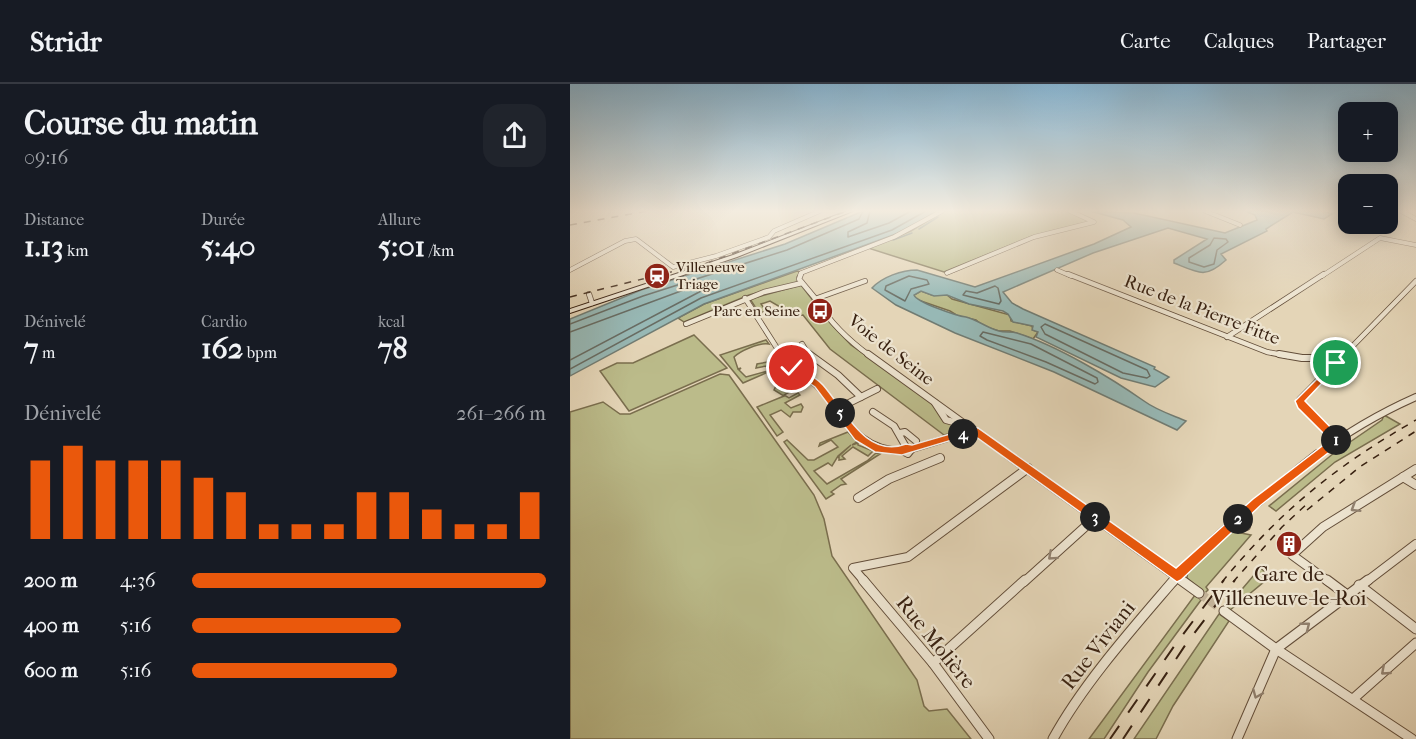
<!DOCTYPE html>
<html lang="fr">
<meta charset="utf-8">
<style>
:root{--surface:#171b24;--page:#20242c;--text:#f1f3f6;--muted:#9ea1a6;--line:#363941;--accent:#ea580c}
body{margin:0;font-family:"IM FELL French Canon",serif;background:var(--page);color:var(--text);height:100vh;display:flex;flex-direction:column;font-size:22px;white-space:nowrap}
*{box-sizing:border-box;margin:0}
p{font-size:20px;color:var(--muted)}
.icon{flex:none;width:33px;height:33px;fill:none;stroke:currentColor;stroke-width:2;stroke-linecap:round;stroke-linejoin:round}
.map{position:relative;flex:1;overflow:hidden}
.side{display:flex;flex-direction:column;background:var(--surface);width:570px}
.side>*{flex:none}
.controls{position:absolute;left:768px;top:18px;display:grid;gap:12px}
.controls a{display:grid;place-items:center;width:60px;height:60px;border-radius:12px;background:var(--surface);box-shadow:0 3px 15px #0003;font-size:30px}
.pin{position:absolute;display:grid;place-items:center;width:51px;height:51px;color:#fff;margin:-26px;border:3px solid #fff;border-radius:50%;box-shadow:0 2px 6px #0007}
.km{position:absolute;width:30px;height:30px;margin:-15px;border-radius:50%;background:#222;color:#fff;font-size:16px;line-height:30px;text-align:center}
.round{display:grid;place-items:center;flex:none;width:63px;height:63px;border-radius:18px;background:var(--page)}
.head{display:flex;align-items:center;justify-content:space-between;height:102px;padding:0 24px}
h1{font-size:33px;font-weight:800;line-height:45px}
.metrics{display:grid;grid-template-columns:repeat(3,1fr);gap:9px;height:102px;padding:6px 24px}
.metrics div{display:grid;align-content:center}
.metrics b{font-size:30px;font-weight:800}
.metrics small{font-size:16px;font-weight:400}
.metrics p{font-size:16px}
.chart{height:168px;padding:12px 24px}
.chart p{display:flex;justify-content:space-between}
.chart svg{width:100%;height:108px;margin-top:6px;stroke:var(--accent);stroke-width:6}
ul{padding:0 24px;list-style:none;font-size:20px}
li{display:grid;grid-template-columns:96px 72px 1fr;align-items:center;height:45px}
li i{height:15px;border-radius:8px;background:var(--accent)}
header{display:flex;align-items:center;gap:36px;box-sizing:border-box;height:84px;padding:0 30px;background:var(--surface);border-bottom:2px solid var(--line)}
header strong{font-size:28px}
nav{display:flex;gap:33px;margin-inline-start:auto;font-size:21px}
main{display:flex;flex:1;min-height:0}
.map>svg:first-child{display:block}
.green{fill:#bbbb8a;stroke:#7a6e4e;stroke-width:1.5}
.water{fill:#97b8b5;stroke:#717c73;stroke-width:1.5}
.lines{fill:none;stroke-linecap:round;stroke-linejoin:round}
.shore{stroke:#686c63;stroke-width:1.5}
.stream{stroke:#717c73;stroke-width:1.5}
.street-tunnel{stroke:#c2b196;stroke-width:9;stroke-dasharray:9 4.5;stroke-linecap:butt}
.street-far4-casing{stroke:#634e3a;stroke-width:5}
.street-far3-casing{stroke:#634e3a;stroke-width:6}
.street-far2-casing{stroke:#634e3a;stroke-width:8}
.street-far1-casing{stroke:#634e3a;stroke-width:10}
.street-casing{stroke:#634e3a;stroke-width:11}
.secondary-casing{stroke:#382111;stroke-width:2}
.street-far4{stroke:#ede4d0;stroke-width:4}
.street-far3{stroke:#ede4d0;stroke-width:4.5}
.street-far2{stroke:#ede4d0;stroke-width:6}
.street-far1{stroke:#ede4d0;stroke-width:8}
.street{stroke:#ede4d0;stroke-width:9}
.secondary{fill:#ede4d0;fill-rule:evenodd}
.rail-far1{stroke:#382111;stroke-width:1.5;stroke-dasharray:7 7;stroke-linecap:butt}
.rail{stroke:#382111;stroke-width:2;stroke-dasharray:16 16;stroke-linecap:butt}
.oneway{stroke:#928270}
.route{fill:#ea580c;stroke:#fff;stroke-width:1.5}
.labels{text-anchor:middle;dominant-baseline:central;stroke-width:4.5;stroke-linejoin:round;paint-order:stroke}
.far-poi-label{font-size:15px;fill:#382111;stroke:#ede4d0;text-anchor:start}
.street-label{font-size:18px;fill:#382111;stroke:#ede4d0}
.near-poi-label{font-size:21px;fill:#382111;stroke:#ede4d0}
.near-street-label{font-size:21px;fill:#382111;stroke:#ede4d0}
</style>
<header>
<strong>Stridr</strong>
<nav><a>Carte</a><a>Calques</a><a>Partager</a></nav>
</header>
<main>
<section class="side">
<div class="head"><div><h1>Course du matin</h1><p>09:16</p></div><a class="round"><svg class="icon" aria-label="share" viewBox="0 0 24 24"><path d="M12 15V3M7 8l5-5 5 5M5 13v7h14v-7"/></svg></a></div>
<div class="metrics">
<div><p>Distance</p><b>1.13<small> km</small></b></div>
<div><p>Durée</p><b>5:40</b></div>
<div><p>Allure</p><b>5:01<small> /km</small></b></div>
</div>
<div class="metrics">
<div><p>Dénivelé</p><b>7<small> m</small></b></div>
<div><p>Cardio</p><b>162<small> bpm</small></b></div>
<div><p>kcal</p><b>78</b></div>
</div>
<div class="chart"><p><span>Dénivelé</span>261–266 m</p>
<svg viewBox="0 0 160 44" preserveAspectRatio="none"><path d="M5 44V12M15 44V6M25 44V12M35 44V12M45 44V12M55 44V19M65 44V25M75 44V38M85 44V38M95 44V38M105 44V25M115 44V25M125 44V32M135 44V38M145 44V38M155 44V25"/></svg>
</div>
<ul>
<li><b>200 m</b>4:36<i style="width:100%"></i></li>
<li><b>400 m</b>5:16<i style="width:59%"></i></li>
<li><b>600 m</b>5:16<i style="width:58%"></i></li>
</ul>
</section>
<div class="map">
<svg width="846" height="655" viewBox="0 0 846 655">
<rect width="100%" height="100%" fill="#e4d5b7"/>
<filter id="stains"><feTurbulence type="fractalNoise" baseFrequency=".00333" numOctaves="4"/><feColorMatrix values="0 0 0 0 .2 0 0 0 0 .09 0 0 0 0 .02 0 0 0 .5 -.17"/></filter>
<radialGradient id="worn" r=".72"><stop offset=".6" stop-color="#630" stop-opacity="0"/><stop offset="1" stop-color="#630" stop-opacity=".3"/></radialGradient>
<g class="green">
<path d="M374,127H497L521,137L462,152L374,188L298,164L341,147Z"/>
<path d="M227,187L231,188L227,193L228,197L225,199L179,211L114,238L108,234L134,220Z"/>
<path d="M231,201L261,240L281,261L363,319L373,336L395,343V346L374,351L260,265L233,231L216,233L207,227L212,224L200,217L191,220L196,227L189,229L180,215Z"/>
<path d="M351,207L362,211H377L382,215L440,231L441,237L462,242L463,246L468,248L463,255L440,247H429L413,242L406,236L388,232L380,227L345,215L344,211Z"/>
<path d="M124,251L157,284L59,327L30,287L47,279H63Z"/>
<path d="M196,256L199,260C190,258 170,267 164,273L168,285L171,284L169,286L176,293L198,287L196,282L186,284L187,280L203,277L202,282L208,284L209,277L212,282L173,299L150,271Z"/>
<path d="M150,290L159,291L244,411L254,435L262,472L347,596L354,622L359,627L377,625L401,655H0V328L33,318L50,330H60Z"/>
<path d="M213,300L223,306L214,311L219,314L228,309L230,311L215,319L221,324L231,320L233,323L231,328H223L220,333L211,326L200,331L213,348L207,352L187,323L214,312L204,306L206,302Z"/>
<path d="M814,331L830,340L765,378L706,427L699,422L764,369L812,336Z"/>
<path d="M278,348L287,358L282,361L288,359V361L303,367L298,372L283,363L272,372L275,375L269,376V372L281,361L268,372L262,382L258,379L244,387L257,400L297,377L306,369L310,370L271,395L276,400L271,401L261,408L264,410L256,415L214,358L217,356L238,376H244L268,363L261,356L249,362L250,359Z"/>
<path d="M661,447L681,451L636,503L638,506L635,509L617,494L618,485Z"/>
<path d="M690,484L701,492L660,526L655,522L658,514L662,517Z"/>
<path d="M625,511L631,516L578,588L534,655H519Z"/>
<path d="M649,530L659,537L603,622L586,655H564Z"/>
</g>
<g class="water">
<path d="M293,127H367L334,147L134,220L0,292V235L71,206L215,160Z"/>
<path d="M520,127L564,129L655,149L687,136L685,131L675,127H752L762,130L754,135L723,128L696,145L697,147L651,170L656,176C635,195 629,189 604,179V176L637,155L598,144L523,169L433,208L442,219L453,225L585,283L584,285L599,293L585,303L551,294L466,253L468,248L462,246L463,242L443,238L438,230L433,227L399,220L377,211L364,212L351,207L344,211C346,218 387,232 396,233C408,236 417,244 429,247C435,249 441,247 447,249C488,262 541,294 574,317C586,326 602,331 616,337L607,346L484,288L385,249L326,221L302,204C312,193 332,186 347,186L405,203L524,160L561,143L553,136Z"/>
</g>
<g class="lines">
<g class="shore">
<path d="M300,127L297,139L278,148V153L319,139L341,127"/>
<path d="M644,154L656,155L658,158L647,166L644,180L634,183L619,178V174L640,161Z"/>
<path d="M339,192L357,196L359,200L341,205L335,217L315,206L316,202Z"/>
<path d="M425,202L428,204L431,217L429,220L393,211L396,207L407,209Z"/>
<path d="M0,240L73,212L217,166L289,135L293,127"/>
<path d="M475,240L577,286L580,292L577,294L553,289L475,250L471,243Z"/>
<path d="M0,248L119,204L131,200L134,202L133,206L0,276"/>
<path d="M413,248L461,260L527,294L528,298L525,300L476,278L417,256L410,252Z"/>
<path d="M0,285L131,214L322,146L356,127"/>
</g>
<g class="stream">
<path d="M349,145L368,133"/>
<path d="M323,156L342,149"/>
</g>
<path class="street-tunnel" d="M629,509L654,527"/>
<g class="street-far4-casing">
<g id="street-far4">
<path d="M635,127L670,141"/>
<path d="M831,127L846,135"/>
<path d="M0,186L55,157L66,155L103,183L146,172L199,153L204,147L250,127"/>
<path d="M487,186L501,192"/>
<path d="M377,189L464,153L524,138L500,127"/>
<path d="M230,192L231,189L324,153L372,127"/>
<path d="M752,192L810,154L846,161"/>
</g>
</g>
<g class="street-far3-casing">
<g id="street-far3">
<path d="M231,190L229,195L249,219"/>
<path d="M498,190L697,268L718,272"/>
<path d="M19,210L22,219"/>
<path d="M175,214L212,272"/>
<path d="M245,215L295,197"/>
<path d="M247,217C261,240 278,256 300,272"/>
<path d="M116,240L194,208L232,199"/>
<path d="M657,253L754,190"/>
<path d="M232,260L239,272"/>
<path d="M773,272L846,197"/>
</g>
</g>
<g class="street-far2-casing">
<g id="street-far2">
<path d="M211,270L217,280"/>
<path d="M239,270L268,291L291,313"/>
<path d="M298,270L439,372"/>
<path d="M709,270L732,274H771"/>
<path d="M217,280H223L225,282L221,285L215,284Z"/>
<path d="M224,280L241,274"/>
<path d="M222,284C231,290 242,295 249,303C276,333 286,366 332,367"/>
<path d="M365,319L376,336L398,342"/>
<path d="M267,325L307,305"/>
<path d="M303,328L324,342L336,363"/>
<path d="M330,349L335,348L346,357"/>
<path d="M767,356L731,321L730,316L775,270"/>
<path d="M336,363L342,365L338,370L332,367Z"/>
<path d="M342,365L404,346"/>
<path d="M746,372C777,348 810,329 846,313"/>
</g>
</g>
<g class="street-far1-casing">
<g id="street-far1">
<path d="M437,370L614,498"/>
<path d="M833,393L846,401"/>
<path d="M288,414L319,395L370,374"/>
<path d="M662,441L676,442L677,438L673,431"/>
<path d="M295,498L283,484L338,473L458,384"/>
<path d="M454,498L526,433"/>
<path d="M603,498C645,449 698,410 748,370"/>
<path d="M759,498L722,471L753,443L846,385"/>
<path d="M796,498L846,460"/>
</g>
</g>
<g class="street-casing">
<g id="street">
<path d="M293,496L363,579L419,655"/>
<path d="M611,496L629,509"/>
<path d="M757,496L777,511"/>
<path d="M789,501L846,545"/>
<path d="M654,527L706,565L842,655"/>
<path d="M363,579L455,496"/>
<path d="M783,615L846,559"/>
<path d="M483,655C513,600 563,544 604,496"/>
<path d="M667,655L706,565L798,496"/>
</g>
</g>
<g class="secondary-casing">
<path id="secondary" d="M277,127H283L167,173L0,229V225L163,171Z"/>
</g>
<use href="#street-far4" class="street-far4"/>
<use href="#street-far3" class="street-far3"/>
<use href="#street-far2" class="street-far2"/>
<use href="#street-far1" class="street-far1"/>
<use href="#street" class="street"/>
<use href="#secondary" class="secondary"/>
<g class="rail-far1">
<path d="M0,128L3,127"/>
<path d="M0,141L77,127"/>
<path d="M0,213L137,179L277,127"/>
<path d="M737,426L791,382L846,347"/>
<path d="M652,498C711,426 766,382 846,336"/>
<path d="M663,498L712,443L740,417"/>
</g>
<g class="rail">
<path d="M540,655L605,561L654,496"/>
<path d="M553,655L616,560L665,496"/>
</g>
</g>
<defs><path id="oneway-chevron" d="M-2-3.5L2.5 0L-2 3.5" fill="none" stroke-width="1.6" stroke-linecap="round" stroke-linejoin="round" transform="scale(1.5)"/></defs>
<g class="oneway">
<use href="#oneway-chevron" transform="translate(785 424) rotate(148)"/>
<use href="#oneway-chevron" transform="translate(482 472) rotate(138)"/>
<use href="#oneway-chevron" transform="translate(736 542) rotate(-38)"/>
<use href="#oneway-chevron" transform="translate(815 587) rotate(139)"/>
<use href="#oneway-chevron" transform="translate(687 610) rotate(113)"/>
</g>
<linearGradient id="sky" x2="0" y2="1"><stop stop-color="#87b6d4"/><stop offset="0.58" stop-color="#f3ecdf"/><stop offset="1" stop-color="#f3ecdf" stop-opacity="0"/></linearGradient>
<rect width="846" height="219" fill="url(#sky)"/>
<path class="route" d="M766,276L770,279L769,281L735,317L771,354V359L691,421L611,496L607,498L402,350L332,371L305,368L285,356L245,303L218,284L226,283C234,288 246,293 253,301C275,326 296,375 336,360L342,361L404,343L408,344L606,484L683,415L760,356L728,324L725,317Z"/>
<defs>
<g id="station-disc" transform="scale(1.35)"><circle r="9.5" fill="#8f2418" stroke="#ede4d0"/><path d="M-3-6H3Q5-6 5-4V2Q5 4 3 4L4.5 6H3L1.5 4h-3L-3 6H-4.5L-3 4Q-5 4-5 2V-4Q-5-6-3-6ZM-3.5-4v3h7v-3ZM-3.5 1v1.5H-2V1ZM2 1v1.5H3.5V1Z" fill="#fff"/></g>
<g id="bus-disc" transform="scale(1.35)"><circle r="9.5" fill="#8f2418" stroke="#ede4d0"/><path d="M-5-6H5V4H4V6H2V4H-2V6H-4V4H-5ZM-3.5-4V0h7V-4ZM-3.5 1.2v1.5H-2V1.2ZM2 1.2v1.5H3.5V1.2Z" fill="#fff"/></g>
<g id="building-disc" transform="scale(1.35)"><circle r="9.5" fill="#8f2418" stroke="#ede4d0"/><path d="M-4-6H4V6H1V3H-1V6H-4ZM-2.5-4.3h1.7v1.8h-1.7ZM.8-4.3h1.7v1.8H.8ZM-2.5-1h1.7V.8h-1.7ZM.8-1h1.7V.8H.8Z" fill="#fff"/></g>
</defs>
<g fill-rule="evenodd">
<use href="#station-disc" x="87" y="192"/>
<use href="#bus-disc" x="250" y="227"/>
<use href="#building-disc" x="719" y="460"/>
</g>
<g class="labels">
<g class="far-poi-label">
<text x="106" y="183">Villeneuve<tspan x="106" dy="17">Triage</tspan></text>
<text x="230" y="227" text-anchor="end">Parc en Seine</text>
</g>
<g class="street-label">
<text transform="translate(632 226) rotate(21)">Rue de la Pierre Fitte</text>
<text transform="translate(321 266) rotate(38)">Voie de Seine</text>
</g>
<g class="near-poi-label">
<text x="719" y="490">Gare de<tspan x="719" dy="24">Villeneuve-le-Roi</tspan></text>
</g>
<g class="near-street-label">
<text transform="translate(366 558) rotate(51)">Rue Molière</text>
<text transform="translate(528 561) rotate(-52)">Rue Viviani</text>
</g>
</g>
<rect width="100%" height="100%" filter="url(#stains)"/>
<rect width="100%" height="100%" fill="url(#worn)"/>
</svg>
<div class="controls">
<a>+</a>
<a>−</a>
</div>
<div class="pin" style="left:766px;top:279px;background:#1e9e55"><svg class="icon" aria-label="arrive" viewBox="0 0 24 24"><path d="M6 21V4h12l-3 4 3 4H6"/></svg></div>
<div class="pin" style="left:222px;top:284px;background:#d93025"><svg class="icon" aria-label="check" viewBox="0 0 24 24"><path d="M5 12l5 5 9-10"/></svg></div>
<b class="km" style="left:766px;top:356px">1</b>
<b class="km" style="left:668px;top:435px">2</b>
<b class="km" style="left:525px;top:433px">3</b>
<b class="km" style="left:393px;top:350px">4</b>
<b class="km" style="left:270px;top:329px">5</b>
</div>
</main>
